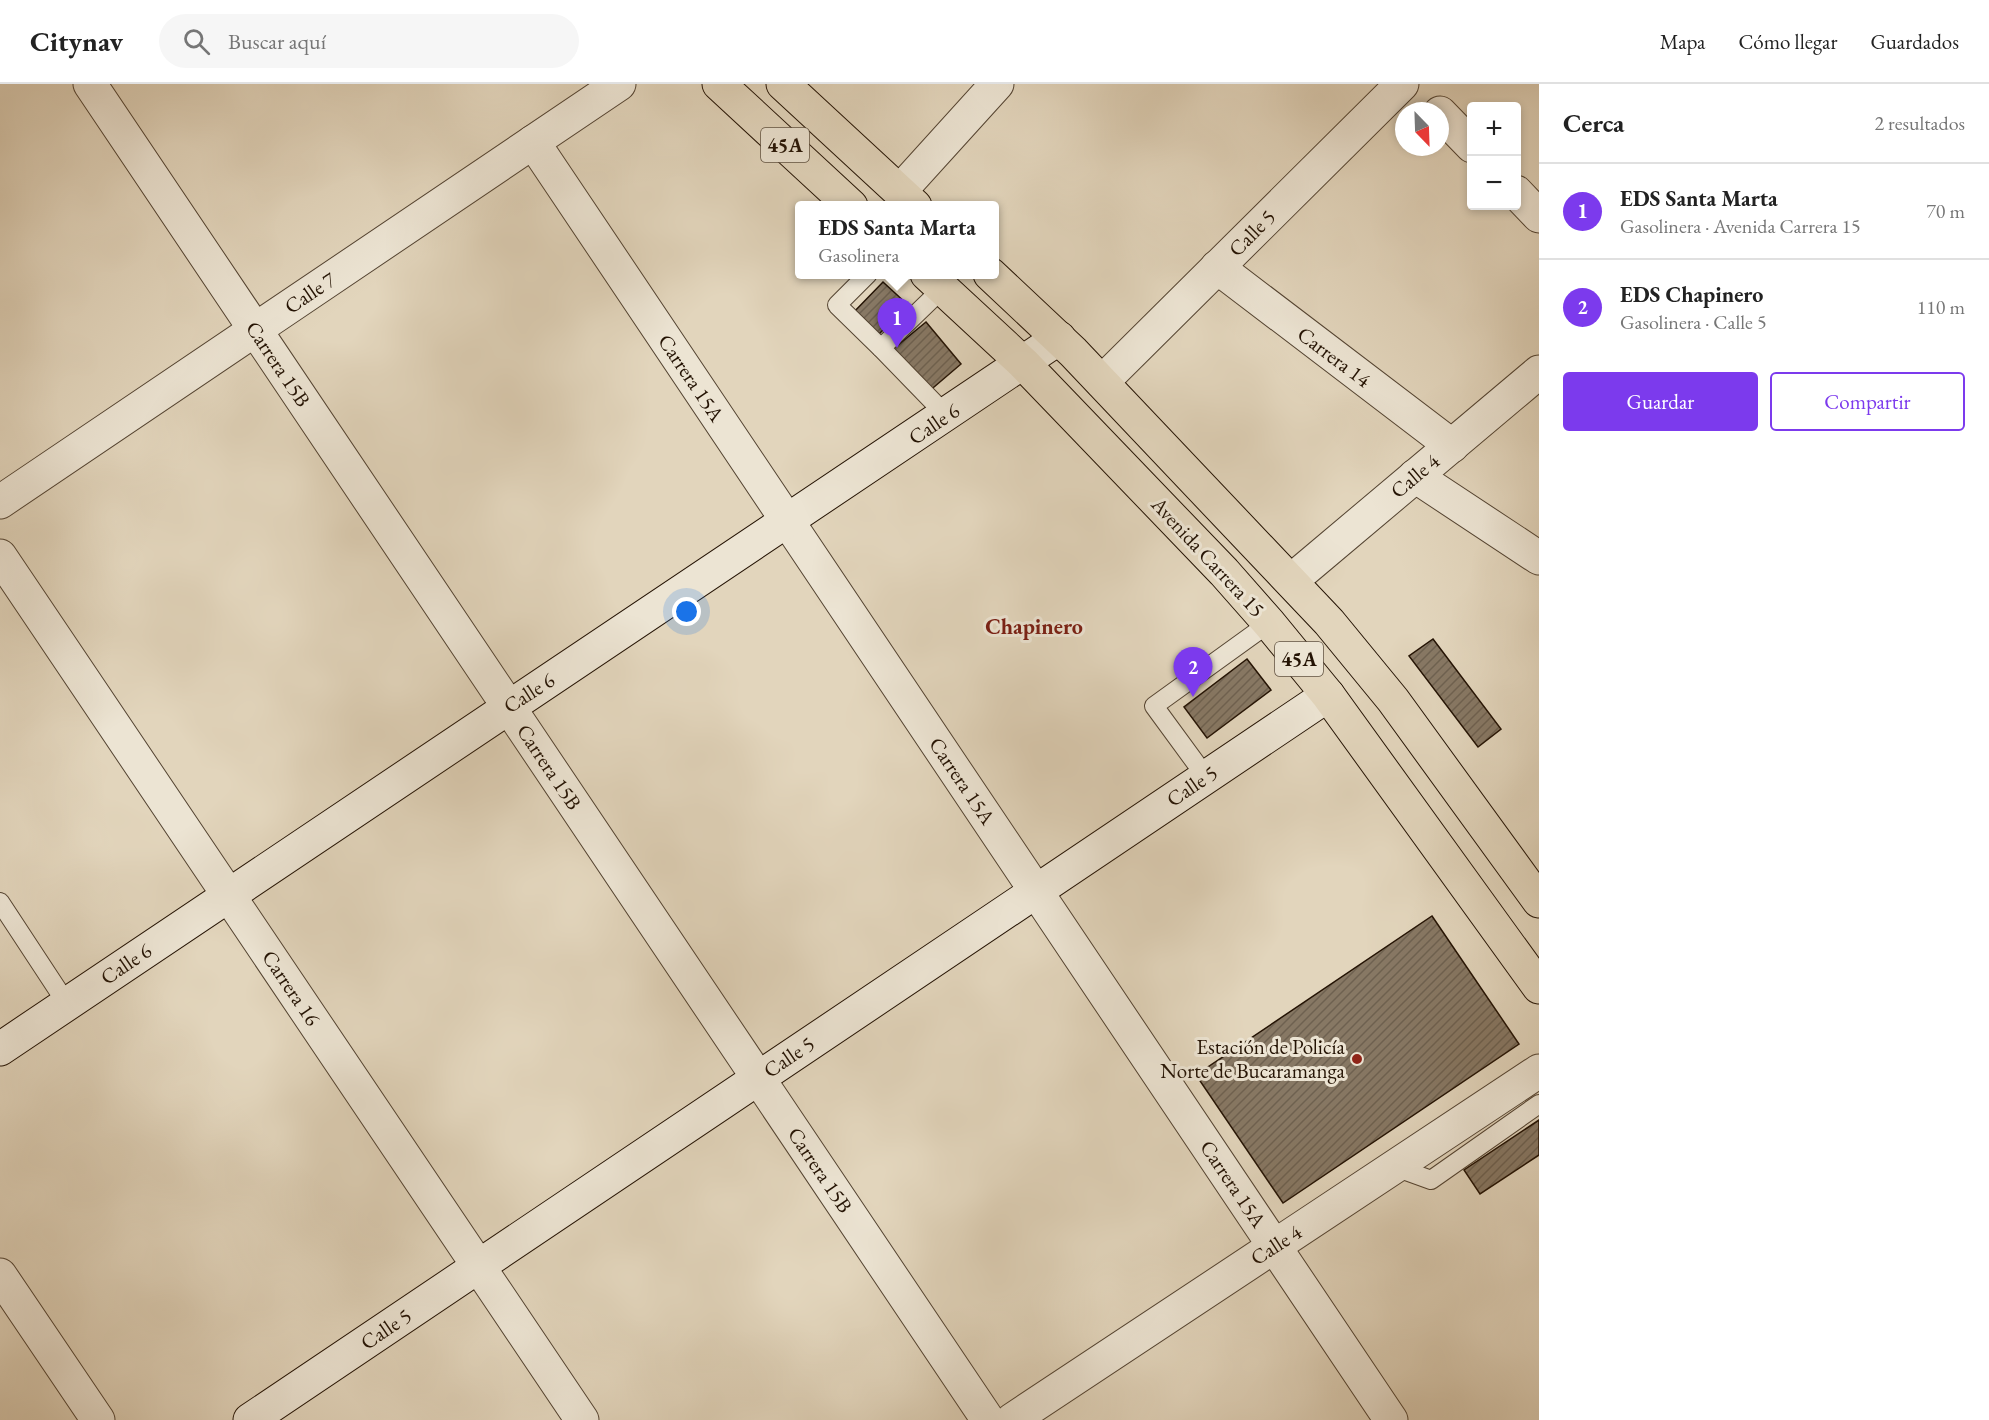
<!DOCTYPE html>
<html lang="es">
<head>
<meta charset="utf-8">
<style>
  body { margin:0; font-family:"EB Garamond",serif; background:#f6f6f6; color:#222 }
  .controls { position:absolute; right:18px; top:18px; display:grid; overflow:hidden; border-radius:6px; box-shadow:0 3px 9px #0003 }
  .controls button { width:54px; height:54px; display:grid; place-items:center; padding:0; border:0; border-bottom:2px solid #e0e0e0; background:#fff; color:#222; font:30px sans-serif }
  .compass { position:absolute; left:1395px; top:18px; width:54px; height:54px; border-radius:50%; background:#fff; box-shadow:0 3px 9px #0003; rotate:157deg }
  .you { position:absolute; left:687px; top:528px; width:21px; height:21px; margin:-15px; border:4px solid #fff; border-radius:50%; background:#1a73e8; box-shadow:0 0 0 9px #1a73e833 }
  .badge { display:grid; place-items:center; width:39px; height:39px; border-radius:50%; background:#7c3aed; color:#fff; font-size:20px; font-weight:700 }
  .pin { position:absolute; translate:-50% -50px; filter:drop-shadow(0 2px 3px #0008) }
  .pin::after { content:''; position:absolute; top:32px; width:21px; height:18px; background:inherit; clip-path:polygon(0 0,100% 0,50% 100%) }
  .popup { position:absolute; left:795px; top:117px; width:204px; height:78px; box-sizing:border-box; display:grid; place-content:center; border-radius:6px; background:#fff; filter:drop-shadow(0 2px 4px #0005); font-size:20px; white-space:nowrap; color:#767676 }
  .popup b { font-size:22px; color:#222 }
  .popup::after { content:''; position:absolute; left:50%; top:100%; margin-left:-12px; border:12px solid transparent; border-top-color:#fff }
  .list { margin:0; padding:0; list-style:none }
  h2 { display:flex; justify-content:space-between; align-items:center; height:78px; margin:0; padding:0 24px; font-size:26px }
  h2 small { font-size:20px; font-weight:400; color:#767676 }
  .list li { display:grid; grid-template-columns:39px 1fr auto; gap:18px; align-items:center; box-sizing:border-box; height:96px; padding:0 24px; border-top:2px solid #e0e0e0 }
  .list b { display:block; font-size:22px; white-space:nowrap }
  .list p { margin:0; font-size:20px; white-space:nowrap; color:#767676 }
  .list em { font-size:20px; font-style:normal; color:#767676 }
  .actions { display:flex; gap:12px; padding:18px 24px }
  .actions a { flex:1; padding:14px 0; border:2px solid #7c3aed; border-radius:6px; text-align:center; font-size:21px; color:#7c3aed }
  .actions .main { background:#7c3aed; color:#fff }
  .icon { flex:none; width:33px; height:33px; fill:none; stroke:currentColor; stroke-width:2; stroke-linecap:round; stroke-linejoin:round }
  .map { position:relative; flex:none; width:1539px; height:1336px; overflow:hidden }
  header { display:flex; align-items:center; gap:36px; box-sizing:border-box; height:84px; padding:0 30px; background:#fff; border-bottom:2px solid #e0e0e0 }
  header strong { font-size:28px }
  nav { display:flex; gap:33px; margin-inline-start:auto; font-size:21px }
  .search { width:420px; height:54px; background:#f6f6f6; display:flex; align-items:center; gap:15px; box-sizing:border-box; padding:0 21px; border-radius:33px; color:#767676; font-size:22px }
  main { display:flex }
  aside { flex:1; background:#fff }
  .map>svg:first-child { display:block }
  .building { fill:url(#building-hatch); stroke:#241304; stroke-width:1.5 }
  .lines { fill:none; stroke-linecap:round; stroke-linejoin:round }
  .lane-casing { stroke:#544432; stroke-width:20 }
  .street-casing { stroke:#544432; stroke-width:35 }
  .secondary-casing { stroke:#241304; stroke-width:35 }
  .primary-casing { stroke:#241304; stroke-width:35 }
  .lane { stroke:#ece4d3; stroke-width:18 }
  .street { stroke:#ece4d3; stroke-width:33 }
  .secondary { stroke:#ece4d3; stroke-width:33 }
  .primary { stroke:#e2d5bc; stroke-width:33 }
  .poi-dot { fill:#8f2418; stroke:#ece4d3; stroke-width:2 }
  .labels { text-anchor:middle; stroke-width:6; stroke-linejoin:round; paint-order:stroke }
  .shield { fill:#ece4d3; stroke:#605242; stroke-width:1.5 }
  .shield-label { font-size:20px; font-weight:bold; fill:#241304 }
  .street-label { font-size:21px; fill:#241304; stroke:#ece4d3 }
  .poi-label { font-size:21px; fill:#241304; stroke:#ece4d3; text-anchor:end }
  .neighbourhood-label { font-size:22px; font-weight:bold; fill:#7a1f14; stroke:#ece4d3 }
</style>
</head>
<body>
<header>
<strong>Citynav</strong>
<div class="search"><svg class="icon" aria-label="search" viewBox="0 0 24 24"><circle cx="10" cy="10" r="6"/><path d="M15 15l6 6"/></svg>Buscar aquí</div>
<nav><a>Mapa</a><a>Cómo llegar</a><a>Guardados</a></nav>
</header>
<main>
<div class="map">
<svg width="1539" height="1336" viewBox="0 0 1539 1336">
  <defs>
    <pattern id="building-hatch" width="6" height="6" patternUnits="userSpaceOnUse" patternTransform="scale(1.5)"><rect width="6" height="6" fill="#877864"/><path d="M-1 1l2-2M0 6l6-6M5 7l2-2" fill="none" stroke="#6e6150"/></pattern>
  </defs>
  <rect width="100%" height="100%" fill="#e2d5bc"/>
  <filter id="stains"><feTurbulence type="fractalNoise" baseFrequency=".00333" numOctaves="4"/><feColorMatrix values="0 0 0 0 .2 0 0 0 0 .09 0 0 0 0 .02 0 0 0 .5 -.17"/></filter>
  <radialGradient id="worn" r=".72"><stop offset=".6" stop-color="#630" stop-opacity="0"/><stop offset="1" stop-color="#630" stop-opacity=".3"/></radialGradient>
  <g class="building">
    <polygon points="883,198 908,221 876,253 852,230"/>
    <polygon points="926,238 961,280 927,309 892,266"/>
    <polygon points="1433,555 1501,645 1478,663 1409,572"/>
    <polygon points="1247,575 1271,606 1207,654 1184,623"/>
    <polygon points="1432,832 1519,960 1283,1119 1196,991"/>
    <polygon points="1539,1036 1539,1071 1480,1110 1464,1086"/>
  </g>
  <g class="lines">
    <g class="lane-casing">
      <g id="lane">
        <polyline points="868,190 837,221 881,264"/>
        <polyline points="942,205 881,264 946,331"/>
        <polyline points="1206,693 1154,622 1269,539"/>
        <polyline points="0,818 67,920"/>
        <polyline points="1395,1083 1431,1096 1539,1020"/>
      </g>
    </g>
    <g class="street-casing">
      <g id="street">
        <polyline points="90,0 988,1336"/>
        <polyline points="1440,29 1472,62"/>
        <polyline points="533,58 1391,1336"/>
        <polyline points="900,107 997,0"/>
        <polyline points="1516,108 1539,132"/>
        <polyline points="1217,183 1452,362"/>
        <polyline points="1102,298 1402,0"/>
        <polyline points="1415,392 1539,474"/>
        <polyline points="0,418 619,0"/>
        <polyline points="0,472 582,1336"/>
        <polyline points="1292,496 1539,288"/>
        <polyline points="0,1191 98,1336"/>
        <polyline points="1012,1336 1539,987"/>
      </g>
    </g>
    <g class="secondary-casing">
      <g id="secondary">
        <polyline points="0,965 1059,254"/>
        <polyline points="250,1336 1328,611"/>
      </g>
    </g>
    <g class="primary-casing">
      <g id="primary">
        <polyline points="719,0 851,122"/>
        <polyline points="783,0 915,122"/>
        <polyline points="927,190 1023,279 1224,488 1269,539 1328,611 1539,903"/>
        <polyline points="990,190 1073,268 1329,538 1393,616 1539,817"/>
      </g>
    </g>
    <use href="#lane" class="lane"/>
    <use href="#street" class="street"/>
    <use href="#secondary" class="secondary"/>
    <use href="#primary" class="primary"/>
  </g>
  <circle class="poi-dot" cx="1357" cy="975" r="6"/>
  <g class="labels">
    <g class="shield">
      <rect x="761" y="44" width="48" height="34" rx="4.5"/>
      <rect x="1275" y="558" width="48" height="34" rx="4.5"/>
    </g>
    <g class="shield-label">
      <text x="785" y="68">45A</text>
      <text x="1299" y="582">45A</text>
    </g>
    <g class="street-label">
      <text transform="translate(1252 149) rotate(-45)" y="7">Calle 5</text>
      <text transform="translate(310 209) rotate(-34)" y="7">Calle 7</text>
      <text transform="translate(1334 273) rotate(37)" y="7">Carrera 14</text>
      <text transform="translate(278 280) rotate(56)" y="7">Carrera 15B</text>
      <text transform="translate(691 294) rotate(56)" y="7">Carrera 15A</text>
      <text transform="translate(934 340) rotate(-34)" y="7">Calle 6</text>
      <text transform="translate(1415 392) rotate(-40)" y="7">Calle 4</text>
      <text transform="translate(1208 473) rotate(47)" y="7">Avenida Carrera 15</text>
      <text transform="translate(529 609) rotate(-33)" y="7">Calle 6</text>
      <text transform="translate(549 683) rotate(56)" y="7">Carrera 15B</text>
      <text transform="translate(962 697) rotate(56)" y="7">Carrera 15A</text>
      <text transform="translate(1192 702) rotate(-34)" y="7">Calle 5</text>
      <text transform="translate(126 880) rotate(-34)" y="7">Calle 6</text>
      <text transform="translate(291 904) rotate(56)" y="7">Carrera 16</text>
      <text transform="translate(789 973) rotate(-34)" y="7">Calle 5</text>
      <text transform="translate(820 1086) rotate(56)" y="7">Carrera 15B</text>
      <text transform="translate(1233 1100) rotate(56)" y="7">Carrera 15A</text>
      <text transform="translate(1276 1161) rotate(-33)" y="7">Calle 4</text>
      <text transform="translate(386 1245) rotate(-34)" y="7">Calle 5</text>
    </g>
    <g class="poi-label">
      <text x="1345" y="970">Estación de Policía<tspan x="1345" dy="24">Norte de Bucaramanga</tspan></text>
    </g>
    <g class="neighbourhood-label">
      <text x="1034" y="550">Chapinero</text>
    </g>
  </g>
  <rect width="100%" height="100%" filter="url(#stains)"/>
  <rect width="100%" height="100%" fill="url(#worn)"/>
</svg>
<div class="controls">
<button>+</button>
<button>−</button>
</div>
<svg class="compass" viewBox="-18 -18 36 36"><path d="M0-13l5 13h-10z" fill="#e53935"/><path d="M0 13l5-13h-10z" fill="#767676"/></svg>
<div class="you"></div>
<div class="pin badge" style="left:897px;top:264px">1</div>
<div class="popup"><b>EDS Santa Marta</b>Gasolinera</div>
<div class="pin badge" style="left:1193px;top:613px">2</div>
</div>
<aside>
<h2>Cerca<small>2 resultados</small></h2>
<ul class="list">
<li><span class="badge">1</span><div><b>EDS Santa Marta</b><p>Gasolinera · Avenida Carrera 15</p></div><em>70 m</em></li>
<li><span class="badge">2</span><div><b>EDS Chapinero</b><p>Gasolinera · Calle 5</p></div><em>110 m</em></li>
</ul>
<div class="actions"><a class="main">Guardar</a><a>Compartir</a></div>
</aside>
</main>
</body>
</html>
